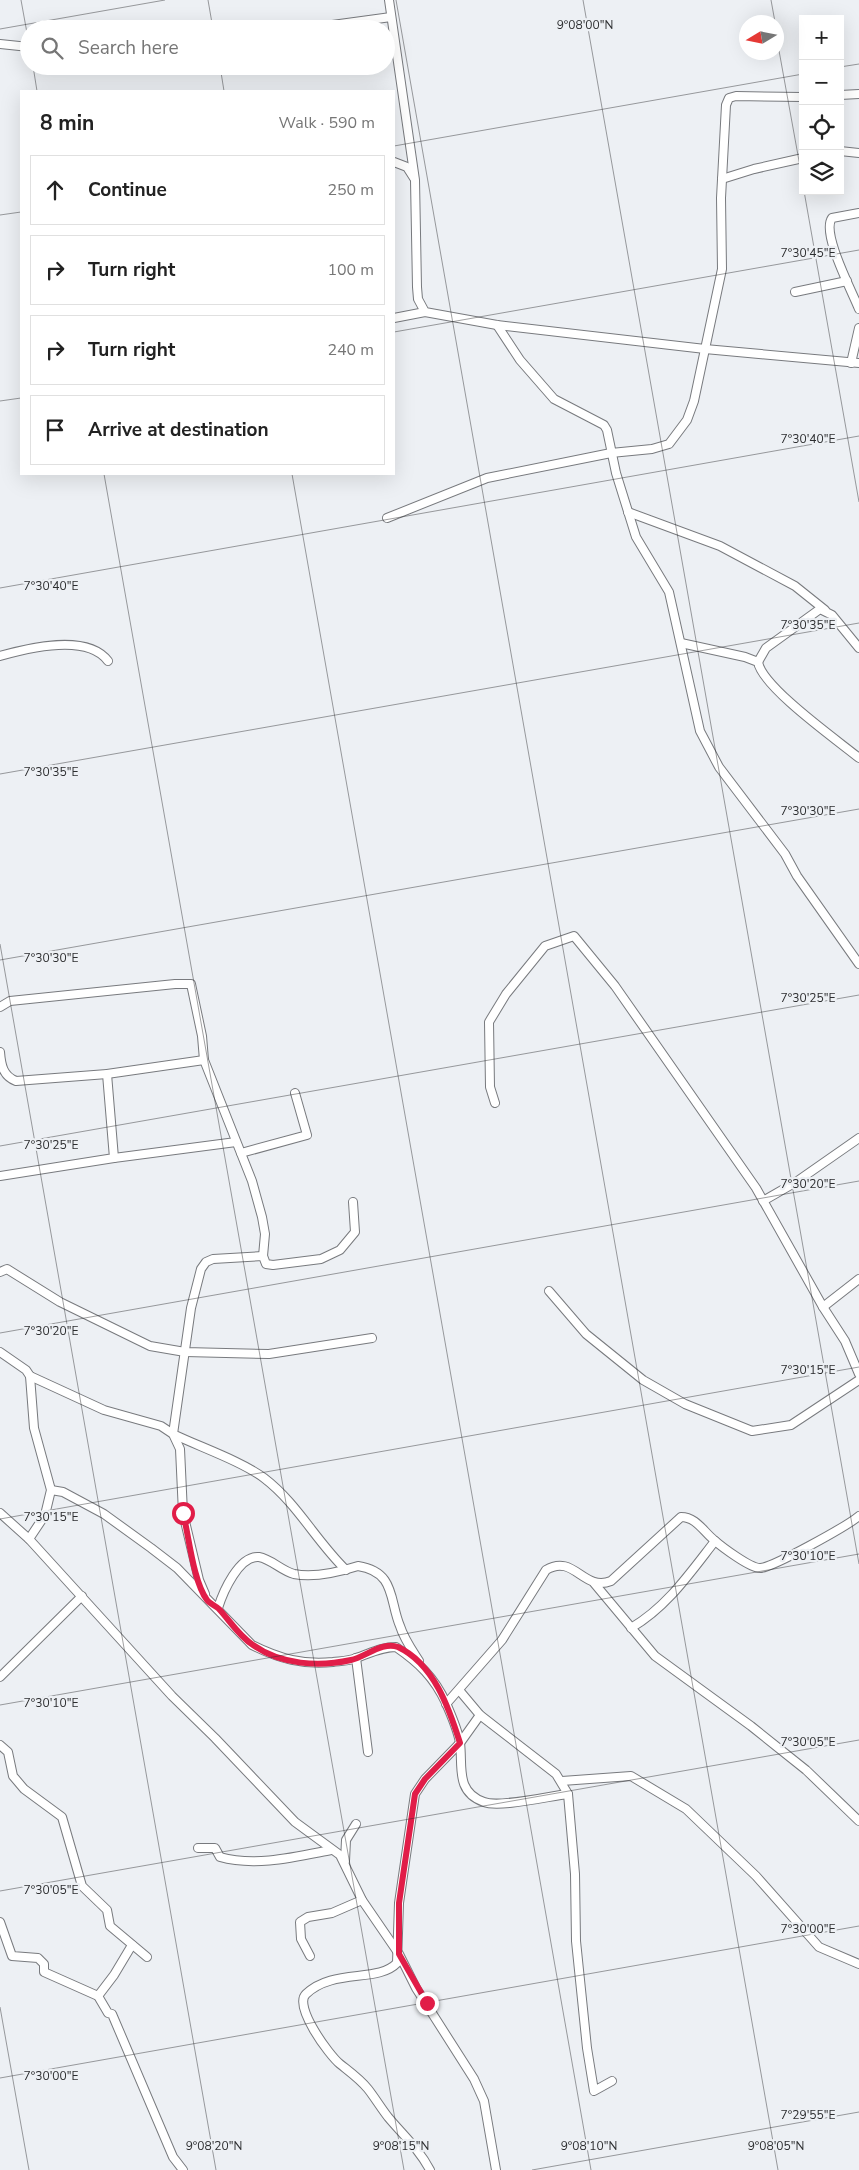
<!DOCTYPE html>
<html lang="en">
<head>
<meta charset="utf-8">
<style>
  body { margin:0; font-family:"Nunito Sans",sans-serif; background:#f6f6f6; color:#222 }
  .controls { position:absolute; right:15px; top:15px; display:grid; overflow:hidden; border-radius:0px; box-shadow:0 5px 20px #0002 }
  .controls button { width:45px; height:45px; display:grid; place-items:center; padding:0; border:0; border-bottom:1px solid #e0e0e0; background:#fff; color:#222; font:25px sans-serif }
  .compass { position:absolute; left:739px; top:15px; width:45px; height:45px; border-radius:50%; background:#fff; box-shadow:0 5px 20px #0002; rotate:260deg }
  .stop { position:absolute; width:15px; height:15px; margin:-11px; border:4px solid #e11d48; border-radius:50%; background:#fff }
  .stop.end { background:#e11d48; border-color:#fff; box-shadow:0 1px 5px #0008 }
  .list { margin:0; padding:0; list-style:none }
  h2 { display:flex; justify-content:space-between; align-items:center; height:65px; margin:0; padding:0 20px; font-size:21px }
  h2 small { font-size:16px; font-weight:400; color:#767676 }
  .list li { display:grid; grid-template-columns:32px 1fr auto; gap:15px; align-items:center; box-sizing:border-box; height:70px; margin:0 10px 10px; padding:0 10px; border:1px solid #e0e0e0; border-radius:0px }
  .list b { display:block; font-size:19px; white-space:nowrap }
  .list em { font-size:16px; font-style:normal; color:#767676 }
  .icon { flex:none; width:28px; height:28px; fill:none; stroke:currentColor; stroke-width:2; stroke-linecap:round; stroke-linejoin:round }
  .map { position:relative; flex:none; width:859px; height:2170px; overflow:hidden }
  .search { position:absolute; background:#fff; box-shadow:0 5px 20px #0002; left:20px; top:20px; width:375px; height:55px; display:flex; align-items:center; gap:12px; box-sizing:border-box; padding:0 18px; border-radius:28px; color:#767676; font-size:19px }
  .panel { position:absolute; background:#fff; box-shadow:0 5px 20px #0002; left:20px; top:90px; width:375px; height:385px; border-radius:0px }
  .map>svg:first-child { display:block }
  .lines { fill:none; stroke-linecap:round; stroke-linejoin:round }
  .minor-casing { stroke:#787a7e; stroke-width:10 }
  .minor { stroke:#fff; stroke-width:8 }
  .route { stroke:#e11d48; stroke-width:6 }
  .ticks { fill:none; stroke:#2c2d2f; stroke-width:1; stroke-opacity:0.45 }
  .ticks-label { font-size:12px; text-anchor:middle; fill:#2c2d2f; stroke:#edf0f4; stroke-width:4.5; stroke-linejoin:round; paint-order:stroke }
</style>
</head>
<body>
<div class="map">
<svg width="859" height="2170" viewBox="0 0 859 2170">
  <rect width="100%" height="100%" fill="#edf0f4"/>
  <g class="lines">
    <g class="minor-casing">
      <g id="minor">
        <polyline points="389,0 415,180 417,287 418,299 425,312 497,325 705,349 859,363"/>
        <polyline points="303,29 391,17"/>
        <polyline points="0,44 29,47"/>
        <polyline points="840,95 859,94"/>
        <polyline points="840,151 859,153"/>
        <polyline points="394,162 407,167 414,178"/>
        <polyline points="722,179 754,169 803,158"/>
        <path d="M 859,213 L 832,218 C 821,233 852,291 859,309"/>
        <polyline points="795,292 847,281"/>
        <polyline points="394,318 425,312"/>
        <polyline points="497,325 520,360 554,399 604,425 607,430 616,473 636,537 669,592 700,731 719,767 785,854 797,876 859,964"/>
        <polyline points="851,363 859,328"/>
        <polyline points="628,512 720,546 795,586 825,610"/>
        <polyline points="387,518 487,478 611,453 652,449 669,444 687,420 694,401 722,269 721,198 726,105 729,98 736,96 803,97"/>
        <path d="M 681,643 L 745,657 L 758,662 C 762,687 837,740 859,758"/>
        <path d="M 0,656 C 28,648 87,633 108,661"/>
        <polyline points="758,662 766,648 820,609 832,615 859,648"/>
        <polyline points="0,1007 10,1001 175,984 191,984 202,1036 204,1060 252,1181 262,1217 265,1234 263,1256"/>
        <path d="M 0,1052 C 1,1065 3,1076 16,1081 L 107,1074 L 204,1060"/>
        <polyline points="495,1103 490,1087 489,1022 506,994 545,946 574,936 615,986 756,1188 823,1307 845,1341 859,1374"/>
        <polyline points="241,1153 307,1135 295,1093"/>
        <polyline points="114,1158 236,1142"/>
        <polyline points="0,1176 114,1158 107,1074"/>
        <polyline points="763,1201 796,1182 859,1138"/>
        <polyline points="0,1272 7,1269 60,1302 150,1346 185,1352 269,1354 372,1338"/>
        <polyline points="549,1291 586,1334 643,1380 685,1404 752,1431 791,1425 859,1380"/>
        <polyline points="823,1307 859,1279"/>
        <polyline points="0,1352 26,1370 30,1376 34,1428 51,1490 45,1515 29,1539"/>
        <polyline points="30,1376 104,1410 161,1426 173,1434 180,1449 183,1513 199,1580 205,1594"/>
        <path d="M 51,1490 L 63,1492 L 104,1514 L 151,1548 L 177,1568 L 252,1645 C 280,1659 303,1665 333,1662 C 341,1661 349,1661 356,1658 C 371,1653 381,1647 396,1647 C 419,1663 434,1677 446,1703 C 451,1715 458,1730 460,1743 C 463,1766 455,1792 484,1802 C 499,1808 550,1796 568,1794"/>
        <polyline points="0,1513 29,1539 172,1696 215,1738 295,1822 340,1855 362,1900 399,1954 416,1988 474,2079 484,2101 496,2170"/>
        <path d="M 346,1570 C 316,1541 297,1503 264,1478 C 241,1461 200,1447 173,1434 L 191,1308 L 201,1269 L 206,1262 L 213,1259 L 263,1256 L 266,1264 L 273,1265 L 321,1259 L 340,1250 L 355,1232 L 353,1202"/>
        <polyline points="594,1583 655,1656 751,1726 806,1770 859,1821"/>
        <path d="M 218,1608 C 223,1592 239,1555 259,1557 C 271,1559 282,1571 294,1574 C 313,1578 339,1572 358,1566 C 396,1572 389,1600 400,1626 C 404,1639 412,1650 419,1661"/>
        <path d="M 631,1628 C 667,1607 690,1573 715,1541"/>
        <polyline points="356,1658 368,1752"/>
        <polyline points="0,1677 82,1596"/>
        <polyline points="459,1690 480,1715 556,1774 568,1794 575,1874 576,1941 587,2048 594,2091 612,2081"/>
        <path d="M 446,1704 L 502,1640 L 546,1570 C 574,1553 583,1592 611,1581 L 681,1517 C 696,1517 703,1531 714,1540 C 722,1547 750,1568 760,1568 C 772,1568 847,1526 859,1516"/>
        <polyline points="0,1745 8,1752 13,1776 24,1789 62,1817 82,1886 107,1910 110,1926 147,1957"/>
        <polyline points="562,1781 631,1776 686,1809 756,1876 819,1947 859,1964"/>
        <path d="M 198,1848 L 215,1848 L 220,1857 C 255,1867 295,1857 331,1850"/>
        <polyline points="345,1861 346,1840 356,1824"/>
        <polyline points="0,1922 12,1956 38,1958 44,1964 44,1972 98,1996 108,2013 112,2014 173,2157 183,2170"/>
        <polyline points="310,1956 301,1939 300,1922 308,1917 332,1913 362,1900"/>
        <polyline points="98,1996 114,1975 132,1945"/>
        <path d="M 430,2170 C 419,2149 403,2135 388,2117 C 381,2108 375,2098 368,2089 C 360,2079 350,2072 340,2064 C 329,2055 293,2006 306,1994 C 333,1968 378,1983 397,1963 L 399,1903 L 415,1794 L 425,1779 L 460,1743 L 480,1715"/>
      </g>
    </g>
    <use href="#minor" class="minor"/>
  </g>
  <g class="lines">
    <path class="route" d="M 183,1513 C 189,1536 193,1581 207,1600 C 210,1604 216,1606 219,1609 C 230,1621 239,1636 253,1645 C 281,1665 319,1667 351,1660 C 365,1657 383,1641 398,1647 C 434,1664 449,1708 460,1743 L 425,1779 L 415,1794 L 399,1903 L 399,1954 L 427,2003"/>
  </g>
  <path class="ticks" d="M 21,0 L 29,44M 208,0 L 213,29M 396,0 L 778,2170M 583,0 L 859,1564M 771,0 L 775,22M 0,29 L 165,0M 776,34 L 803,183M 33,66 L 37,91M 220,66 L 224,91M 840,67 L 859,64M 394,146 L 803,74M 804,191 L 859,502M 0,215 L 21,212M 394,332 L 859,250M 0,401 L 21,398M 104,474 L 404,2170M 292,474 L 591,2170M 0,588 L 859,436M 0,774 L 859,623M 0,944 L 216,2170M 0,960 L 859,809M 0,1146 L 859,995M 0,1333 L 859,1181M 0,1519 L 859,1367M 0,1705 L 859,1554M 0,1891 L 859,1740M 0,2007 L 29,2170M 0,2078 L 859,1926M 532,2170 L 859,2112"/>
  <g class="ticks-label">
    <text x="585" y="29">9°08'00"N</text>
    <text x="808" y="257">7°30'45"E</text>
    <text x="808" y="443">7°30'40"E</text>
    <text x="51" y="590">7°30'40"E</text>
    <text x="808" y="629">7°30'35"E</text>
    <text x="51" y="776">7°30'35"E</text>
    <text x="808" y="815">7°30'30"E</text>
    <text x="51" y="962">7°30'30"E</text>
    <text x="808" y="1002">7°30'25"E</text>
    <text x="51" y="1149">7°30'25"E</text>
    <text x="808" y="1188">7°30'20"E</text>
    <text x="51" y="1335">7°30'20"E</text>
    <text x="808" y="1374">7°30'15"E</text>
    <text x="51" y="1521">7°30'15"E</text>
    <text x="808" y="1560">7°30'10"E</text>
    <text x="51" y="1707">7°30'10"E</text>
    <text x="808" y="1746">7°30'05"E</text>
    <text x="51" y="1894">7°30'05"E</text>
    <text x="808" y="1933">7°30'00"E</text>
    <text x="51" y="2080">7°30'00"E</text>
    <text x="808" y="2119">7°29'55"E</text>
    <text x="214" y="2150">9°08'20"N</text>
    <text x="401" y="2150">9°08'15"N</text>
    <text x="589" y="2150">9°08'10"N</text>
    <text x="776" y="2150">9°08'05"N</text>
  </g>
</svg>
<div class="controls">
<button>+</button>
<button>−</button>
<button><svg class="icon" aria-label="locate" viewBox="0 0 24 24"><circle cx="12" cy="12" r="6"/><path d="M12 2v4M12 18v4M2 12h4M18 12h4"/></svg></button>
<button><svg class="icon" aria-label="layers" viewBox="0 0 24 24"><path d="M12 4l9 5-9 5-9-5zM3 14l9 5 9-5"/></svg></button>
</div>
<svg class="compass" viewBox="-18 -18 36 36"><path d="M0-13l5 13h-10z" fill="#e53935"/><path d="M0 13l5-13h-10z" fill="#767676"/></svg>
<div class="stop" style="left:183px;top:1513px"></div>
<div class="stop end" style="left:427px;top:2003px"></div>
<div class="search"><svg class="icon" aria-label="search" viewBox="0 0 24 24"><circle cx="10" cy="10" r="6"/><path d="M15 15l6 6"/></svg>Search here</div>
<section class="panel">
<h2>8 min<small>Walk · 590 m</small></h2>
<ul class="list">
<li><svg class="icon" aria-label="ahead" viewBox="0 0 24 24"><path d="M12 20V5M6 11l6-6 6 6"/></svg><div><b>Continue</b></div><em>250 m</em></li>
<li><svg class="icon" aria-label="right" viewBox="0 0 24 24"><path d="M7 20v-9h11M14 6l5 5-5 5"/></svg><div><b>Turn right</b></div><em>100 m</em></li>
<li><svg class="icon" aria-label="right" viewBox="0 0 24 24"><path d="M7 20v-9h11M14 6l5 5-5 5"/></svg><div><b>Turn right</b></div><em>240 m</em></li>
<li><svg class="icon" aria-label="arrive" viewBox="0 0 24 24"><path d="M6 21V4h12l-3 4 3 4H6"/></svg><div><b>Arrive at destination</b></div></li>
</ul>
</section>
</div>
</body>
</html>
